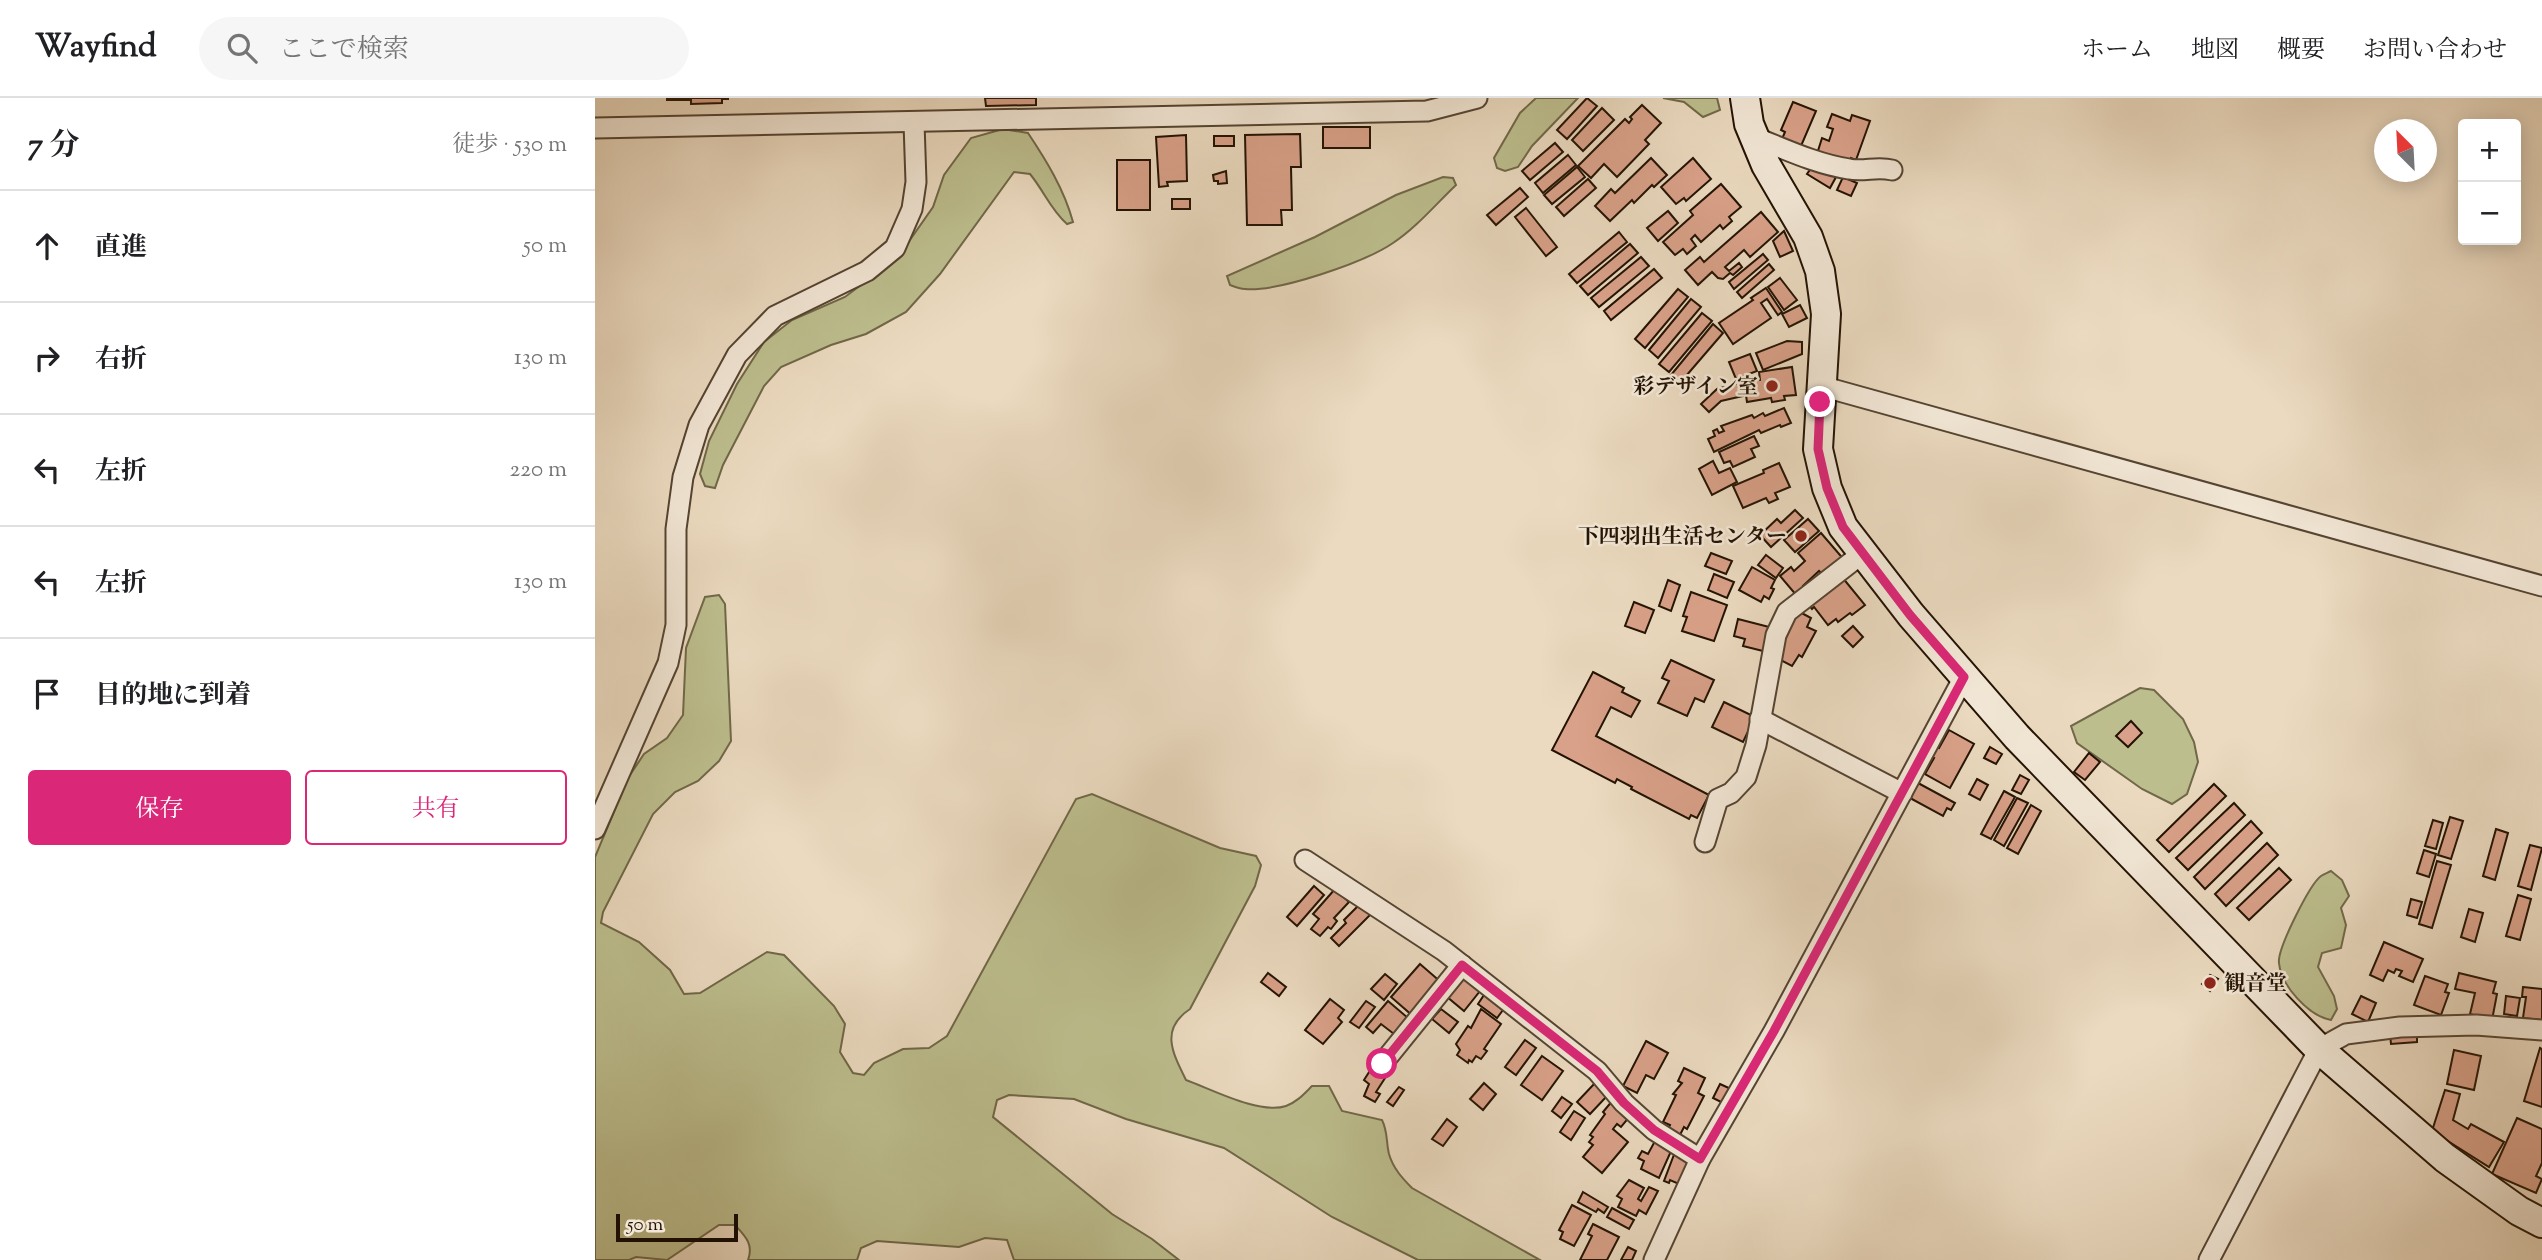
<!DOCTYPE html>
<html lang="ja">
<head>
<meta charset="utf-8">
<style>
  body { margin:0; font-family:"Sorts Mill Goudy","Noto Serif JP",serif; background:#f6f6f6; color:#202124 }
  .controls { position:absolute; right:21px; top:21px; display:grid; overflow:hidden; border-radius:7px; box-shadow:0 4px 18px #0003 }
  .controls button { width:63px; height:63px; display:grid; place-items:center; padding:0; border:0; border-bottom:2px solid #e0e0e0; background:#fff; color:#202124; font:35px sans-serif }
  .compass { position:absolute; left:1779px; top:21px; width:63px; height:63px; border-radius:50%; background:#fff; box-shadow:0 4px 18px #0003; rotate:336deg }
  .scale { position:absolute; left:21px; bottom:18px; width:122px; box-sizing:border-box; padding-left:7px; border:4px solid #231203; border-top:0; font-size:19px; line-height:24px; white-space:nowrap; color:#231203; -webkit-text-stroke:5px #f2e7d6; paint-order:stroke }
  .stop { position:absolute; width:21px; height:21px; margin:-16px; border:5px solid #db2777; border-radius:50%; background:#fff }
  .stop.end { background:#db2777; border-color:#fff; box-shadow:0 2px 7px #0008 }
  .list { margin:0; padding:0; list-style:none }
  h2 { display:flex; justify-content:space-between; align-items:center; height:91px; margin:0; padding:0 28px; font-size:30px }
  h2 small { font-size:23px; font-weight:400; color:#757577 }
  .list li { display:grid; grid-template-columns:46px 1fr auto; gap:21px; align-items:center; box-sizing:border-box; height:112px; padding:0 28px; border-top:2px solid #e0e0e0 }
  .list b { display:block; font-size:26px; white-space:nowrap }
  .list em { font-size:23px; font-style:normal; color:#757577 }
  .actions { display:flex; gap:14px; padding:21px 28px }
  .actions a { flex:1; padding:16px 0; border:2px solid #db2777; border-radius:7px; text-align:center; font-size:24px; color:#db2777 }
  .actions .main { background:#db2777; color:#fff }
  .icon { flex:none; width:38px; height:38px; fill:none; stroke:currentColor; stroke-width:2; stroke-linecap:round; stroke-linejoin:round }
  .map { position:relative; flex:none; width:1947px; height:1162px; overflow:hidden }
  header { display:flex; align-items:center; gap:42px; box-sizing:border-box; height:98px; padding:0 35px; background:#fff; border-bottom:2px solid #e0e0e0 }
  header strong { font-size:33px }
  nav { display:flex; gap:38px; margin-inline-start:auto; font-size:24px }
  .search { width:490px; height:63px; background:#f6f6f6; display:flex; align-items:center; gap:18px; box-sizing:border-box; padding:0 24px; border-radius:38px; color:#757577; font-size:26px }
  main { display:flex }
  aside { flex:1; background:#fff }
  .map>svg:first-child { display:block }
  .green { fill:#bdbe8e; stroke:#706848; stroke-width:2 }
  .building { fill:#d9a189; stroke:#231203; stroke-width:2 }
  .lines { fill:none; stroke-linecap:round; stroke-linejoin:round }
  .street-casing { stroke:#554432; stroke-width:23 }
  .secondary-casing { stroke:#231203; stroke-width:32 }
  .street { stroke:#f2e7d6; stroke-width:19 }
  .secondary { stroke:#f2e7d6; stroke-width:28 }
  .route { stroke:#db2777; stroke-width:9 }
  .poi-dot { fill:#8f2418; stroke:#f2e7d6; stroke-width:2.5 }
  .labels { text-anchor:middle; stroke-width:5; stroke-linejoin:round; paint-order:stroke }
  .poi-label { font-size:21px; font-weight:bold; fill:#231203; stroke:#f2e7d6; text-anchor:end }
</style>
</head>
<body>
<header>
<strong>Wayfind</strong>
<div class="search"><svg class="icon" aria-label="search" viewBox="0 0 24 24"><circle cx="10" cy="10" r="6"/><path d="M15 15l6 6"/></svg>ここで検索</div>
<nav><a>ホーム</a><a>地図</a><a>概要</a><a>お問い合わせ</a></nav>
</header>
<main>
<aside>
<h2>7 分<small>徒歩 · 530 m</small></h2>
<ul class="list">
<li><svg class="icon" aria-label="ahead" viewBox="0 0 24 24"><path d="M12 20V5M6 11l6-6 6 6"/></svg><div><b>直進</b></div><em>50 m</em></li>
<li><svg class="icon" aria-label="right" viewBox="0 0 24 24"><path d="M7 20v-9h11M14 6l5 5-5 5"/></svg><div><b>右折</b></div><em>130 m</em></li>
<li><svg class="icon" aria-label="left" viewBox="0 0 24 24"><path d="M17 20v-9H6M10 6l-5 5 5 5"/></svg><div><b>左折</b></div><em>220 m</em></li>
<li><svg class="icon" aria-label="left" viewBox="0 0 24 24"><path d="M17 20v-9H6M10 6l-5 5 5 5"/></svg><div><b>左折</b></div><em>130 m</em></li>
<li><svg class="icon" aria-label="arrive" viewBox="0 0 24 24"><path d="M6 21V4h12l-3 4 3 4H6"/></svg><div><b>目的地に到着</b></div></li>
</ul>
<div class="actions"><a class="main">保存</a><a>共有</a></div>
</aside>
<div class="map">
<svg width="1947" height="1162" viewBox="0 0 1947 1162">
  <rect width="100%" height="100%" fill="#ebdac0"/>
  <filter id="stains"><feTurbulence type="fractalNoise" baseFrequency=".00286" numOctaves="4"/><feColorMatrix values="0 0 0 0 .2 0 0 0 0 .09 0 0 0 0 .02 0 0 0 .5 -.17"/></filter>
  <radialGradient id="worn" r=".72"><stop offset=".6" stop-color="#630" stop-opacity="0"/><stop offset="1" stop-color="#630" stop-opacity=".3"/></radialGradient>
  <g class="green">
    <polygon points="941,0 983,0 937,48 923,69 910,73 902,70 899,60 925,15"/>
    <polygon points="1068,0 1122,0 1125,12 1108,19 1089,4"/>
    <path d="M 408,31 L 433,35 C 451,62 469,91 478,124 L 472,126 C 456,112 449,93 435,76 L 419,74 L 345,176 L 311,214 L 271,236 L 236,247 L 186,269 L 169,288 L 128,367 L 120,390 L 110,388 L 105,376 L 114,343 L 142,286 L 169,244 L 197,222 L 250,199 L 303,159 L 338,109 L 349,77 L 376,40 Z"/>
    <path d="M 848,79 L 858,80 L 861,87 C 841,106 821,130 798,145 C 770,164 684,194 650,191 C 645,191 640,189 635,187 L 632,178 L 720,139 L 801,97 Z"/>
    <path d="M 124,497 L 130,506 L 136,643 L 124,663 L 103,683 L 80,694 L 58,716 L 8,814 L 6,825 L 44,844 L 75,872 L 89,896 L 105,895 L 172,854 L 189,857 L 239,908 L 250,926 L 245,954 L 258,975 L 269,977 L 279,965 L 308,951 L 334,950 L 352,938 L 481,701 L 497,696 L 625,750 L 661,758 L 666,767 L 660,788 L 595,911 C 565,931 577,954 591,982 C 616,991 665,1017 691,1008 C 702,1004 709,996 717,988 L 734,988 L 747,1013 L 787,1022 C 793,1034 791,1044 794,1056 C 798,1070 807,1080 817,1090 L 945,1162 L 823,1162 L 737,1119 L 629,1050 L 531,1021 L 479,1001 L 414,997 L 402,1002 L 398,1019 L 517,1116 L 557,1141 L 584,1162 L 419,1162 L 412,1142 L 390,1140 L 364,1149 L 282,1143 L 266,1150 L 262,1162 L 153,1162 C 159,1146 150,1138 140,1127 L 124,1127 L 72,1162 L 41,1159 L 34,1162 L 0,1162 L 0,759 L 33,680 L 49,656 L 72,640 L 88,617 L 91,550 L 110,499 Z"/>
    <polygon points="1545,590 1559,592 1588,621 1599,644 1603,664 1592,696 1577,706 1547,691 1482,645 1476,628"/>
    <path d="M 1736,773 L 1747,782 L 1754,798 L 1746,810 L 1751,827 L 1746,850 L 1727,855 L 1723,869 L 1739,898 L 1742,911 L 1736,922 C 1714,918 1686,888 1684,865 C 1682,851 1715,786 1726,778 C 1729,776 1732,775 1736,773 Z"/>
  </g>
  <g class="building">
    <polygon points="72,0 133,0 133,1 127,1 127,5 96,6 96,2 72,2"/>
    <polygon points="390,0 441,0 441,7 391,8"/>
    <polygon points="992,0 1002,8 972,41 962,32"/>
    <polygon points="1198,4 1221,13 1206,48 1187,41 1190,34 1186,32"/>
    <polygon points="1047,7 1066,25 1050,42 1054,46 1022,79 1009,66 996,80 983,68 1030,21 1034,25 1037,21 1035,19"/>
    <polygon points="1007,10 1019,22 988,53 977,42"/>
    <polygon points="1237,16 1255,23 1257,17 1275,23 1261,62 1256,60 1254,68 1222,56 1227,40 1234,43 1238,31 1232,29"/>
    <rect x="728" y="29" width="47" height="21"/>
    <polygon points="705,36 706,69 696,69 697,112 686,112 687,127 652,127 650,37"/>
    <polygon points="591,37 592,83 572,84 573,88 564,89 561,39"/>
    <rect x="619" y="38" width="20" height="10"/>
    <polygon points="960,45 968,54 935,82 927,73"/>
    <polygon points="973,57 981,67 948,95 940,85"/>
    <polygon points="1056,60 1072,77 1059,89 1057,87 1039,105 1037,102 1015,123 1000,108 1016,91 1020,95"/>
    <polygon points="1098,60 1116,81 1091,103 1089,100 1081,106 1066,89"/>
    <rect x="522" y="62" width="33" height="50"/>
    <polygon points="1219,66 1241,79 1235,90 1212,76"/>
    <polygon points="982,69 990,79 957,106 949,97"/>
    <polygon points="631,73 632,85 623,86 623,83 619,83 618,77"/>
    <polygon points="1248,79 1262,85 1256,98 1242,92"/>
    <polygon points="993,81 1001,90 969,118 961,109"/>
    <polygon points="1126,86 1146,109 1134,119 1137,123 1128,131 1125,127 1106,144 1100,137 1096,141 1101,148 1092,156 1088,151 1080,157 1068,144 1098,117 1095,113"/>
    <polygon points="925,90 933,99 901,127 892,117"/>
    <rect x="577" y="101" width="18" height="10"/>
    <polygon points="931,110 962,149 951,158 920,119"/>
    <polygon points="1073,113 1083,125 1063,143 1052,130"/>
    <polygon points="1166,114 1183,134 1155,159 1149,152 1130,169 1134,173 1144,165 1147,169 1138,177 1135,175 1128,181 1123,180 1117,174 1103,187 1090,172 1105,159 1109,164"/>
    <polygon points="1189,133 1198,153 1185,159 1178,143"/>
    <polygon points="1024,134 1032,144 982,185 974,176"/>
    <polygon points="1035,146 1043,155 993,197 985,188"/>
    <polygon points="1168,156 1173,162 1139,191 1134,184"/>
    <polygon points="1046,159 1054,168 1004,209 996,200"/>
    <polygon points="1174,166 1179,172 1147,200 1142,194"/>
    <polygon points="1059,171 1067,180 1016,222 1009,213"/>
    <polygon points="1185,180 1202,202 1189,212 1173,189"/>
    <polygon points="1171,190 1187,214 1183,217 1172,201 1166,205 1176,220 1138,246 1124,225 1158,202 1156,200"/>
    <polygon points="1083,191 1093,199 1050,250 1040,241"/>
    <polygon points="1096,201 1106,209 1063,260 1054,252"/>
    <polygon points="1205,207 1212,220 1194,229 1187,216"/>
    <polygon points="1107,215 1117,223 1074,274 1064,266"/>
    <polygon points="1118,226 1128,235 1085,285 1076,277"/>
    <polygon points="1192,243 1207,244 1207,256 1168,272 1161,255"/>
    <polygon points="1155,256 1162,273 1141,281 1134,264"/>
    <polygon points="1197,269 1201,297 1189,298 1190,302 1177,304 1176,300 1152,304 1149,284 1165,282 1164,274"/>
    <polygon points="1145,285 1148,298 1126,303 1114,314 1106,306 1122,291"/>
    <polygon points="1189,310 1196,325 1186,329 1185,327 1166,335 1164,332 1119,354 1113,341 1120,338 1118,333 1122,331 1124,335 1129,333 1126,328 1157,317 1159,320 1168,315 1170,318"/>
    <polygon points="1159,338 1164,348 1156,351 1160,359 1138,369 1135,363 1129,365 1124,354"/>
    <polygon points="1118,363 1124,375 1135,370 1142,384 1117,397 1104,371"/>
    <polygon points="1184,365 1195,389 1180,395 1183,401 1174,405 1171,400 1148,410 1138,388 1169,375 1168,372"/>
    <polygon points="1200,412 1208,420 1176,449 1165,437 1182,421 1186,425"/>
    <polygon points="1213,421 1224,433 1200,454 1189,442"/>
    <polygon points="1226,435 1251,464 1228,477 1224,473 1208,488 1210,491 1202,498 1185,478 1196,469 1199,473 1210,463 1203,455"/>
    <polygon points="1116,455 1137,463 1131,476 1110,468"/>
    <polygon points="1171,457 1188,470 1181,480 1163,467"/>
    <polygon points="1157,469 1180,482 1176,490 1179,491 1174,501 1169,498 1166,504 1144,492"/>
    <polygon points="1119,476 1139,484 1132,500 1113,492"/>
    <polygon points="1247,479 1270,507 1257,517 1255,515 1243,524 1241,521 1233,527 1219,509 1217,511 1213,506"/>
    <polygon points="1073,482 1085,487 1076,513 1064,508"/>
    <polygon points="1096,494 1132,507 1119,543 1087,533 1092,519 1088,518"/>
    <polygon points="1039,504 1059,512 1050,535 1030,528"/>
    <polygon points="1201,512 1216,520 1212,529 1221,533 1207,559 1204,557 1197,568 1180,559 1191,539 1187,537"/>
    <polygon points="1143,521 1178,530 1172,554 1148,548 1150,541 1139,538"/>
    <polygon points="1258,528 1268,539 1258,549 1247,538"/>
    <polygon points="1076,562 1119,582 1109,604 1100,600 1092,618 1063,605 1074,583 1067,580"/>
    <polygon points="998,574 1029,590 1027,594 1045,603 1036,619 1016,609 1001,638 1114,697 1102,720 1096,717 1094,721 1036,691 1037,689 1022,681 1020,685 957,652"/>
    <polygon points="1129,604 1160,619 1148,644 1117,629"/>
    <polygon points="1536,623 1547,635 1533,649 1521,638"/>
    <polygon points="1354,632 1379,646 1355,690 1330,676 1339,660 1336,659 1341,649 1344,650"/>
    <polygon points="1395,649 1407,656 1401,666 1389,660"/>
    <polygon points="1494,655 1505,664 1490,682 1479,674"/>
    <polygon points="1425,677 1434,682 1426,696 1417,692"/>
    <polygon points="1382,681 1393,687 1385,702 1374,696"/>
    <polygon points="1323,685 1360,705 1356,712 1352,710 1348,718 1315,700"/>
    <polygon points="1619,686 1631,698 1574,754 1562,742"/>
    <polygon points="1409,693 1420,699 1396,741 1386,736"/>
    <polygon points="1422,700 1433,705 1409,748 1399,742"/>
    <polygon points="1639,705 1650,717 1593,772 1581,760"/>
    <polygon points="1436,707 1446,713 1423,756 1412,750"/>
    <polygon points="1855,719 1868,723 1856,761 1843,757"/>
    <polygon points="1838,722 1848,725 1841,751 1830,748"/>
    <polygon points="1656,723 1667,735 1610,791 1599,779"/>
    <polygon points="1901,731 1913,735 1900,782 1888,778"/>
    <polygon points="1672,745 1683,757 1631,808 1620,796"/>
    <polygon points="1935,747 1947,750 1936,792 1923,788"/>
    <polygon points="1829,752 1841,756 1834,779 1822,775"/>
    <polygon points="1842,763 1856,767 1837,830 1824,826"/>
    <polygon points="1684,770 1696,782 1654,822 1642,810"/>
    <polygon points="719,788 729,797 702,828 692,819"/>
    <polygon points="740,791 754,804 739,820 742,823 736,831 733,829 725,838 716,831 724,821 718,816"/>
    <polygon points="1923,797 1936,801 1925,842 1911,838"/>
    <polygon points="1816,801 1827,804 1822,820 1812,817"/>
    <polygon points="765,806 775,817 744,848 736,840 751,825 749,822"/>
    <polygon points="1874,811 1888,815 1880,844 1866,839"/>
    <polygon points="1789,844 1828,861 1818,884 1804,878 1807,873 1801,871 1799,875 1793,872 1788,883 1775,877"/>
    <polygon points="825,866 847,885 818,918 796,899"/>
    <polygon points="673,875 691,889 684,898 666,884"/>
    <polygon points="1864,875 1901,884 1898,895 1902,896 1897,922 1875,916 1880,895 1860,891"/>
    <polygon points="790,876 802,886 789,902 776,891"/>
    <polygon points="1615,877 1623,881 1615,893 1607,886"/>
    <polygon points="866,878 885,893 869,913 851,898"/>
    <polygon points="1830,878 1853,886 1850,894 1854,895 1846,917 1819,907"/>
    <polygon points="1928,889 1947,891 1947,922 1928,920 1931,899 1927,899"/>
    <polygon points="889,897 908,912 902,920 883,906"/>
    <polygon points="1766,898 1781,905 1773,924 1757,916"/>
    <polygon points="1911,898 1925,900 1922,918 1909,916"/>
    <polygon points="735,901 749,912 743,920 747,924 728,946 710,932"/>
    <polygon points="771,903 780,909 764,930 755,924"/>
    <polygon points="793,903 813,920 799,936 786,926 778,935 771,929"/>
    <polygon points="846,911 863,924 854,935 837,921"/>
    <polygon points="886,911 906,926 889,951 892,953 886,961 881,958 877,964 874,962 873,965 862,957 865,952 861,946 873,928 876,930"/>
    <polygon points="1822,934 1822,944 1796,946 1795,936"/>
    <polygon points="930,942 941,950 921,977 910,969"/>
    <polygon points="1051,943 1073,955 1059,981 1051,977 1042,995 1028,988"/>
    <polygon points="1945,950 1947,951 1947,1009 1929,1003"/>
    <polygon points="1859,952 1886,958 1879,992 1852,986"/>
    <polygon points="947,958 968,973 947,1002 926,987"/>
    <polygon points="778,968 792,977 781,994 785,996 780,1004 769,998 774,986 769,982"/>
    <polygon points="1089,970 1110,980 1103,995 1109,998 1092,1031 1089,1029 1085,1037 1073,1031 1075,1027 1068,1024 1081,997 1078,996 1087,985 1083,983"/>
    <polygon points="889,985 901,996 888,1012 875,1001"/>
    <polygon points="1000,985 1012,998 995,1016 982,1004"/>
    <polygon points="1125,986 1136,991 1128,1005 1118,1000"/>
    <polygon points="804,989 809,992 798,1008 792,1004"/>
    <polygon points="1850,992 1865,996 1858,1022 1873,1031 1876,1026 1909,1044 1894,1069 1837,1033"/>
    <polygon points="967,999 977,1006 966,1020 957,1013"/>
    <polygon points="1018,1002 1036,1017 1026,1029 1022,1026 1018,1031 1033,1044 1007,1075 988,1059 998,1047 994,1044 998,1039 995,1037 1010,1016 1008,1014"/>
    <polygon points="979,1013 990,1020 976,1042 965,1034"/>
    <polygon points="1922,1020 1947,1031 1947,1065 1941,1078 1947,1081 1941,1095 1897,1076"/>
    <polygon points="852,1021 862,1029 848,1048 837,1041"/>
    <polygon points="1060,1043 1077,1051 1064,1080 1046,1071 1049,1063 1043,1060 1047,1053 1053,1056"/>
    <polygon points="1080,1054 1095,1060 1084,1086 1075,1082 1074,1085 1069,1083"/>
    <polygon points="1034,1082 1049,1090 1043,1101 1046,1103 1054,1089 1063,1093 1051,1116 1044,1112 1041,1118 1023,1109 1027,1101 1022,1098"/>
    <polygon points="988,1094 1013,1109 1009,1115 1003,1111 1001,1114 983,1104"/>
    <polygon points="977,1107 996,1117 979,1148 965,1141 968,1134 964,1132"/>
    <polygon points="1017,1110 1039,1122 1034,1131 1012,1119"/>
    <polygon points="998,1126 1024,1139 1012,1162 985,1162 997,1138 993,1136"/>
    <polygon points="1033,1149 1041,1153 1037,1162 1026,1162"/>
  </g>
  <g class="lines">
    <g class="street-casing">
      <g id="street">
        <polyline points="0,30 832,13 882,0"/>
        <path d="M 1159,39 C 1190,51 1221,66 1254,71 C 1269,74 1282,68 1297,72"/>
        <polyline points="1226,288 1947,488"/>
        <polyline points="1165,621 1307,695"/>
        <polyline points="0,731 73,565 81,527 81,431 88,379 104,327 142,257 180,218 272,173 300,150 317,111 321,84 319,25"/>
        <polyline points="1110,744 1123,701 1136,695 1151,679 1161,647 1181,537 1192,514 1268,455"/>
        <polyline points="710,762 849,853 1002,973 1029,1005 1059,1032 1105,1061"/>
        <polyline points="787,966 867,867"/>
        <polyline points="1059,1162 1105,1061 1179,933 1369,579"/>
        <polyline points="1614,1162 1724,951 1751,936 1805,929 1881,927 1947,932"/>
      </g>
    </g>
    <g class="secondary-casing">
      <polyline id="secondary" points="1150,0 1154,26 1171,67 1213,139 1225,173 1231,216 1223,351 1232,390 1248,429 1316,517 1422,639 1724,951 1850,1060 1924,1113 1947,1125"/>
    </g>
    <use href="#street" class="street"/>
    <use href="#secondary" class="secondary"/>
  </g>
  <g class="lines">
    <polyline class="route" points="787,966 867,867 1002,973 1029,1005 1059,1032 1105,1061 1179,933 1369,579 1315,517 1248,429 1232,390 1223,351 1225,304"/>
  </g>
  <g class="poi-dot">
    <circle cx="1177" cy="288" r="7"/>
    <circle cx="1206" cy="438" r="7"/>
    <circle cx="1615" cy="885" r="7"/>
  </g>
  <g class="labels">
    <g class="poi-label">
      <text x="1163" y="295">彩デザイン室</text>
      <text x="1192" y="445">下四羽出生活センター</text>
      <text x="1629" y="892" text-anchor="start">観音堂</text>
    </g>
  </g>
  <rect width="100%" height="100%" filter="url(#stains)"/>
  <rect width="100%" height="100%" fill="url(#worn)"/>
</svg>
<div class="controls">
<button>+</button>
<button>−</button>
</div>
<svg class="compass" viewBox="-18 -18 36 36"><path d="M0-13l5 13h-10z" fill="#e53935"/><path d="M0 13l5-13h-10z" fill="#757577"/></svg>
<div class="scale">50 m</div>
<div class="stop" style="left:787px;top:966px"></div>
<div class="stop end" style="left:1225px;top:304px"></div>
</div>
</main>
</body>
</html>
